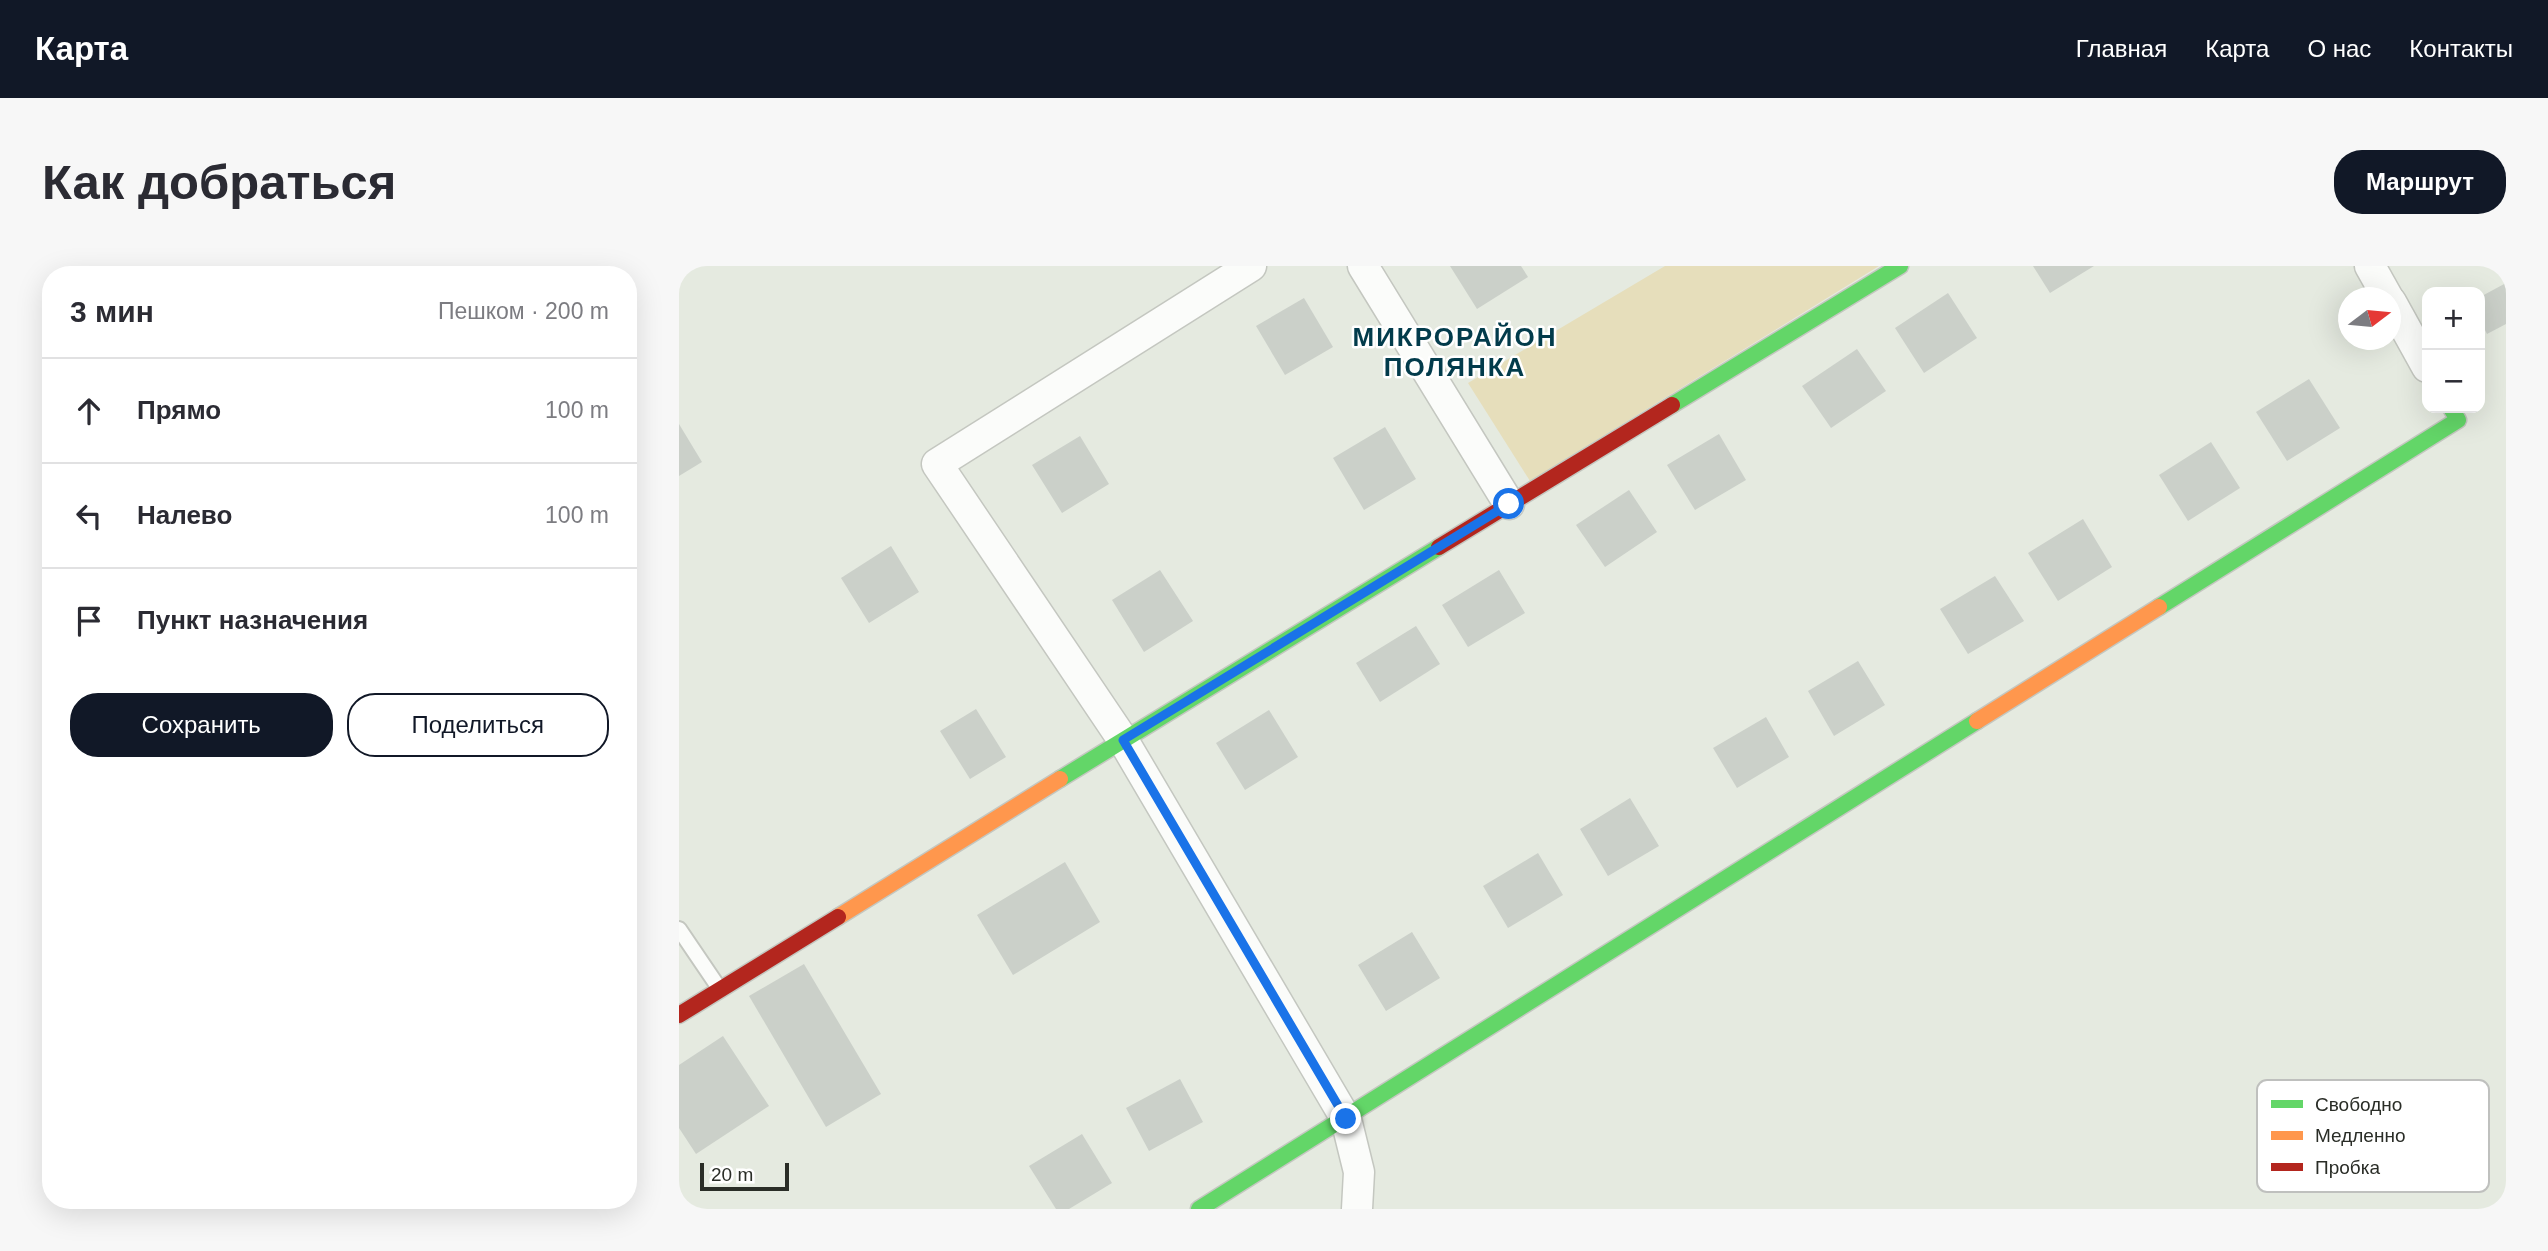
<!DOCTYPE html>
<html lang="ru">
<head>
<meta charset="utf-8">
<style>
  body { margin:0; font-family:Helvetica,sans-serif; background:#f7f7f7; color:#2b2b33 }
  .controls { position:absolute; right:21px; top:21px; display:grid; overflow:hidden; border-radius:14px; box-shadow:0 7px 28px #0002 }
  .controls button { width:63px; height:63px; display:grid; place-items:center; padding:0; border:0; border-bottom:2px solid #e1e1e2; background:#fff; color:#2b2b33; font:35px sans-serif }
  .compass { position:absolute; left:1659px; top:21px; width:63px; height:63px; border-radius:50%; background:#fff; box-shadow:0 7px 28px #0002; rotate:74deg }
  .scale { position:absolute; left:21px; bottom:18px; width:89px; box-sizing:border-box; padding-left:7px; border:4px solid #2a2d27; border-top:0; font-size:19px; line-height:24px; white-space:nowrap; color:#2a2d27; -webkit-text-stroke:5px #fff; paint-order:stroke }
  .stop { position:absolute; width:21px; height:21px; margin:-16px; border:5px solid #1a73e8; border-radius:50%; background:#fff }
  .stop.end { background:#1a73e8; border-color:#fff; box-shadow:0 2px 7px #0008 }
  .list { margin:0; padding:0; list-style:none }
  h2 { display:flex; justify-content:space-between; align-items:center; height:91px; margin:0; padding:0 28px; font-size:30px }
  h2 small { font-size:23px; font-weight:400; color:#7c7c81 }
  .list li { display:grid; grid-template-columns:46px 1fr auto; gap:21px; align-items:center; box-sizing:border-box; height:105px; padding:0 28px; border-top:2px solid #e1e1e2 }
  .list b { display:block; font-size:26px; white-space:nowrap }
  .list em { font-size:23px; font-style:normal; color:#7c7c81 }
  .actions { display:flex; gap:14px; padding:21px 28px }
  .actions a { flex:1; padding:16px 0; border:2px solid #111827; border-radius:28px; text-align:center; font-size:24px; color:#111827 }
  .actions .main { background:#111827; color:#fff }
  .icon { flex:none; width:38px; height:38px; fill:none; stroke:currentColor; stroke-width:2; stroke-linecap:round; stroke-linejoin:round }
  .map { position:relative; flex:none; width:1827px; height:943px; overflow:hidden; border-radius:28px }
  header { display:flex; align-items:center; gap:42px; box-sizing:border-box; height:98px; padding:0 35px; background:#111827; color:#fff }
  header strong { font-size:33px }
  nav { display:flex; gap:38px; margin-inline-start:auto; font-size:24px }
  .intro { display:flex; align-items:center; justify-content:space-between; box-sizing:border-box; height:168px; padding:0 42px }
  h1 { margin:0; font-size:49px }
  .button { padding:18px 32px; border-radius:28px; background:#111827; color:#fff; font-size:24px; font-weight:700 }
  main { display:flex; gap:42px; padding:0 42px }
  aside { flex:1; background:#fff; border-radius:28px; box-shadow:0 7px 28px #0002 }
  .map>svg:first-child { display:block }
  .green { fill:#e6debb }
  .building { fill:#cbd0c9 }
  .lines { fill:none; stroke-linecap:round; stroke-linejoin:round }
  .lane-casing { stroke:#c4c7c0; stroke-width:18 }
  .street-casing { stroke:#c4c7c0; stroke-width:33 }
  .fast-casing { stroke:#c4c7c0; stroke-width:19 }
  .slow-casing { stroke:#c4c7c0; stroke-width:19 }
  .jam-casing { stroke:#c4c7c0; stroke-width:19 }
  .lane { stroke:#fbfcfa; stroke-width:14 }
  .street { stroke:#fbfcfa; stroke-width:30 }
  .fast { stroke:#63d668; stroke-width:16 }
  .slow { stroke:#ff974d; stroke-width:16 }
  .jam { stroke:#b3261e; stroke-width:16 }
  .route { stroke:#1a73e8; stroke-width:9 }
  .labels { text-anchor:middle; stroke-width:5; stroke-linejoin:round; paint-order:stroke }
  .district-label { font-size:26px; font-weight:bold; letter-spacing:2px; fill:#023b4b; stroke:#fff }
  .key { fill:#fff; stroke:#bfc0be; stroke-width:2 }
  .key-label { font-size:19px; fill:#2a2d27 }
</style>
</head>
<body>
<header>
<strong>Карта</strong>
<nav><a>Главная</a><a>Карта</a><a>О нас</a><a>Контакты</a></nav>
</header>
<div class="intro"><h1>Как добраться</h1><a class="button">Маршрут</a></div>
<main>
<aside>
<h2>3 мин<small>Пешком · 200 m</small></h2>
<ul class="list">
<li><svg class="icon" aria-label="ahead" viewBox="0 0 24 24"><path d="M12 20V5M6 11l6-6 6 6"/></svg><div><b>Прямо</b></div><em>100 m</em></li>
<li><svg class="icon" aria-label="left" viewBox="0 0 24 24"><path d="M17 20v-9H6M10 6l-5 5 5 5"/></svg><div><b>Налево</b></div><em>100 m</em></li>
<li><svg class="icon" aria-label="arrive" viewBox="0 0 24 24"><path d="M6 21V4h12l-3 4 3 4H6"/></svg><div><b>Пункт назначения</b></div></li>
</ul>
<div class="actions"><a class="main">Сохранить</a><a>Поделиться</a></div>
</aside>
<div class="map">
<svg width="1827" height="943" viewBox="0 0 1827 943">
  <rect width="100%" height="100%" fill="#e5eae0"/>
  <polygon class="green" points="986,0 1200,0 851,215 789,117"/>
  <g class="building">
    <polygon points="771,0 842,0 849,11 798,43"/>
    <polygon points="1354,0 1415,0 1371,27"/>
    <polygon points="1827,17 1827,58 1808,68 1801,54 1801,31"/>
    <polygon points="1269,27 1298,72 1245,107 1216,62"/>
    <polygon points="625,32 654,81 606,109 577,60"/>
    <polygon points="1178,83 1207,125 1152,162 1123,120"/>
    <polygon points="1630,113 1661,162 1608,195 1577,146"/>
    <polygon points="0,158 23,196 0,210"/>
    <polygon points="706,161 737,213 685,244 654,192"/>
    <polygon points="1040,168 1067,214 1016,244 988,199"/>
    <polygon points="401,170 430,218 383,247 353,199"/>
    <polygon points="1532,176 1561,222 1509,255 1480,209"/>
    <polygon points="950,224 978,266 926,301 897,259"/>
    <polygon points="1404,253 1433,301 1379,335 1349,287"/>
    <polygon points="212,280 240,326 190,357 162,312"/>
    <polygon points="481,304 514,355 465,386 433,334"/>
    <polygon points="820,304 846,347 789,381 763,339"/>
    <polygon points="1316,310 1345,355 1289,388 1261,343"/>
    <polygon points="737,360 761,398 701,436 677,397"/>
    <polygon points="1179,395 1206,439 1155,470 1129,425"/>
    <polygon points="297,443 327,491 291,513 261,465"/>
    <polygon points="590,444 619,491 566,524 537,477"/>
    <polygon points="1087,451 1110,491 1058,522 1034,482"/>
    <polygon points="951,532 980,580 929,610 901,563"/>
    <polygon points="859,587 884,629 829,662 804,620"/>
    <polygon points="386,596 421,656 334,709 298,649"/>
    <polygon points="733,666 761,712 707,745 679,699"/>
    <polygon points="125,698 202,828 147,861 70,730"/>
    <polygon points="44,770 90,840 17,888 0,862 0,799"/>
    <polygon points="501,813 524,856 470,885 447,842"/>
    <polygon points="403,868 433,917 390,943 377,943 350,900"/>
  </g>
  <g class="lines">
    <g class="lane-casing">
      <polyline id="lane" points="0,663 40,722"/>
    </g>
    <g class="street-casing">
      <g id="street">
        <polyline points="572,0 258,198 444,474 667,853 680,906 678,943"/>
        <polyline points="684,0 830,238"/>
        <polyline points="1691,0 1709,32"/>
        <polyline points="1712,36 1748,101"/>
      </g>
    </g>
    <g class="fast-casing">
      <g id="fast">
        <polyline points="993,139 1221,0"/>
        <polyline points="1480,341 1779,154 1772,142"/>
        <polyline points="381,513 760,281"/>
        <polyline points="520,943 1298,455"/>
      </g>
    </g>
    <g class="slow-casing">
      <g id="slow">
        <polyline points="1298,455 1480,341"/>
        <polyline points="159,651 381,513"/>
      </g>
    </g>
    <g class="jam-casing">
      <g id="jam">
        <polyline points="760,281 993,139"/>
        <polyline points="0,749 159,651"/>
      </g>
    </g>
    <use href="#lane" class="lane"/>
    <use href="#street" class="street"/>
    <use href="#fast" class="fast"/>
    <use href="#slow" class="slow"/>
    <use href="#jam" class="jam"/>
  </g>
  <g class="lines">
    <polyline class="route" points="667,853 444,474 830,238"/>
  </g>
  <g class="labels">
    <g class="district-label">
      <text x="776" y="80">МИКРОРАЙОН<tspan x="776" dy="30">ПОЛЯНКА</tspan></text>
    </g>
  </g>
  <rect x="1578" y="814" width="232" height="112" rx="10" class="key"/>
  <rect x="1592" y="834" width="32" height="8" fill="#63d668"/>
  <rect x="1592" y="865" width="32" height="9" fill="#ff974d"/>
  <rect x="1592" y="897" width="32" height="8" fill="#b3261e"/>
  <g class="key-label">
    <text x="1636" y="845">Свободно</text>
    <text x="1636" y="876">Медленно</text>
    <text x="1636" y="908">Пробка</text>
  </g>
</svg>
<div class="controls">
<button>+</button>
<button>−</button>
</div>
<svg class="compass" viewBox="-18 -18 36 36"><path d="M0-13l5 13h-10z" fill="#e53935"/><path d="M0 13l5-13h-10z" fill="#7c7c81"/></svg>
<div class="scale">20 m</div>
<div class="stop" style="left:830px;top:238px"></div>
<div class="stop end" style="left:667px;top:853px"></div>
</div>
</main>
</body>
</html>
